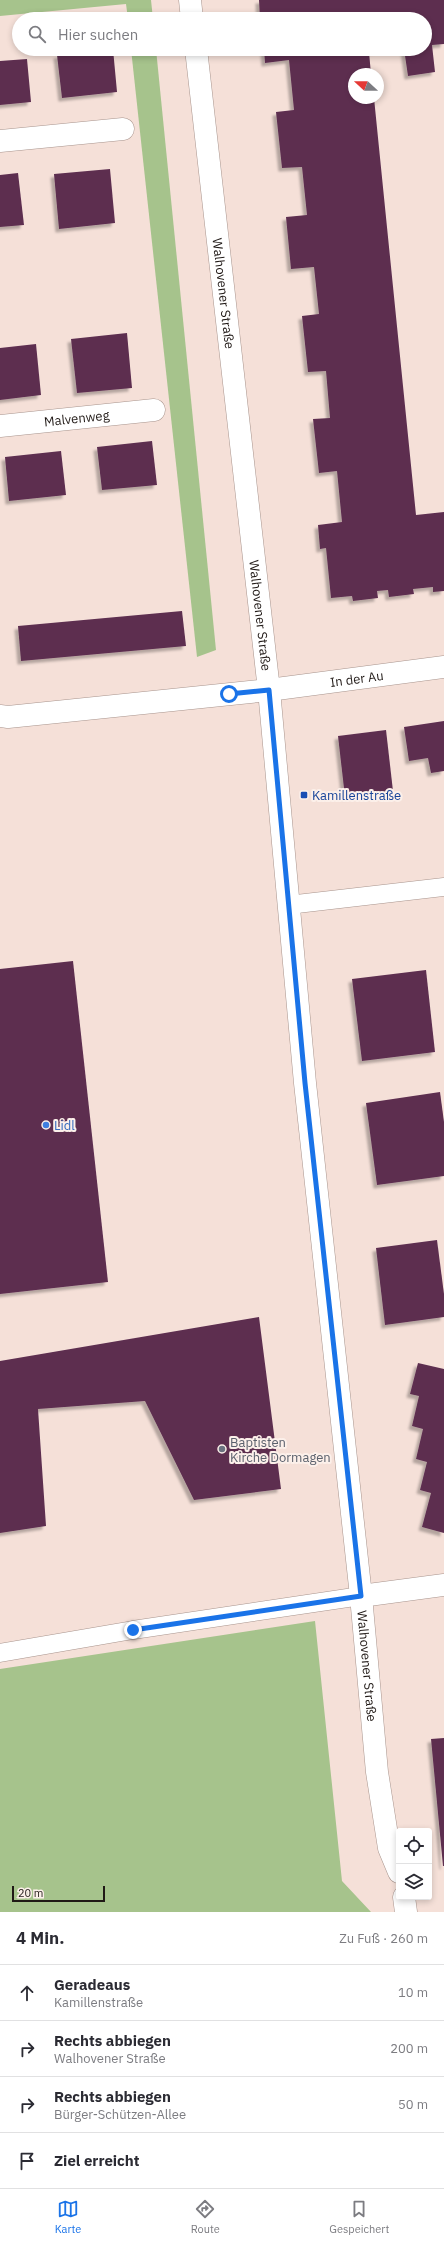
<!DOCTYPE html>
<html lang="de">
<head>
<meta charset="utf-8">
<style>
  body { margin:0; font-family:"IBM Plex Sans",sans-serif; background:#f7f7f7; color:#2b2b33 }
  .controls { position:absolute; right:12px; bottom:12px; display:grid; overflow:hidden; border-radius:4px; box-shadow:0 2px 6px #0003 }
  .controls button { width:36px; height:36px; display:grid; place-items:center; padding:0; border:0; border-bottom:1px solid #e1e1e2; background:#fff; color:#2b2b33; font:20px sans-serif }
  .compass { position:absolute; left:348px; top:68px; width:36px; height:36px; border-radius:50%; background:#fff; box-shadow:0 2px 6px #0003; rotate:291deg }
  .scale { position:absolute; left:12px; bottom:10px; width:93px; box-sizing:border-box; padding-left:4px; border:2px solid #201916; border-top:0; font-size:11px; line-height:14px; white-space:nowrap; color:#201916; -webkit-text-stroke:3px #fcf0ea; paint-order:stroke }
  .stop { position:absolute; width:12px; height:12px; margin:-9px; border:3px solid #1a73e8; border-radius:50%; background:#fff }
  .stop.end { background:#1a73e8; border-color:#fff; box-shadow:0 1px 4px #0008 }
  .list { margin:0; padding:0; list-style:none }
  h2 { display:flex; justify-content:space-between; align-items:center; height:52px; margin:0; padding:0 16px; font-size:17px }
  h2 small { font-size:13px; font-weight:400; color:#7c7c81 }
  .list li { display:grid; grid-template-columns:26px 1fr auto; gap:12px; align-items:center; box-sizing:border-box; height:56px; padding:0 16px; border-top:1px solid #e1e1e2 }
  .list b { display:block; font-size:15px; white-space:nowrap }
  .list p { margin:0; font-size:13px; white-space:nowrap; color:#7c7c81 }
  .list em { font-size:13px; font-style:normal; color:#7c7c81 }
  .icon { flex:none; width:22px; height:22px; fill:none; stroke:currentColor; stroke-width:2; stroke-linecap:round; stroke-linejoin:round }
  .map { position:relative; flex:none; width:444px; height:1912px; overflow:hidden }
  .search { position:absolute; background:#fff; box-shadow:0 2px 6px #0003; left:12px; right:12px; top:12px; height:44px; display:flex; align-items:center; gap:10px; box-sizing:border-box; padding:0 14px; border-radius:22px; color:#7c7c81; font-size:15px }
  .sheet { height:276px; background:#fff }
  nav { display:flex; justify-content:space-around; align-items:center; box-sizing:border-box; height:56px; border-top:1px solid #e1e1e2; background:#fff; font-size:11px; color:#7c7c81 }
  nav a { display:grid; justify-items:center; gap:2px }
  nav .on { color:#1a73e8 }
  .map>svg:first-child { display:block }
  .green { fill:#a6c38c }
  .building { fill:#5d2e50; filter:url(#shadow) }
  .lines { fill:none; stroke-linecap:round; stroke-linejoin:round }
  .service-casing { stroke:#a8948d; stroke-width:19 }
  .minor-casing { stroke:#a8948d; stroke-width:23 }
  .service { stroke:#fff; stroke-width:18 }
  .minor { stroke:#fff; stroke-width:22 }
  .route { stroke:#1a73e8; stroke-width:5 }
  .transit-dot { fill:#1a4fb4; stroke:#fcf0ea; stroke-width:1.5 }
  .shop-dot { fill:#3f7fe0; stroke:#fcf0ea; stroke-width:1.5 }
  .worship-dot { fill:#6b7280; stroke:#fcf0ea; stroke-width:1.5 }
  .labels { text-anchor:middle; stroke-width:4; stroke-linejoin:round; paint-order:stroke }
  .street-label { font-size:13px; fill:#201916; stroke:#fcf0ea }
  .transit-label { font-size:13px; fill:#164399; stroke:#fcf0ea; text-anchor:start }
  .shop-label { font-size:13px; fill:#366cbe; stroke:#fcf0ea; text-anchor:start }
  .worship-label { font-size:13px; fill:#5b616d; stroke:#fcf0ea; text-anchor:start }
</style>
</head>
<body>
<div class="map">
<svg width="444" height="1912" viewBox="0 0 444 1912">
  <defs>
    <filter id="shadow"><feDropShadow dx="-3.5" dy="3.5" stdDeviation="1" flood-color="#0004"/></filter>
  </defs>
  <rect width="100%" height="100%" fill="#f5e0d8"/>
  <g class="green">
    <polygon points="0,0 151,0 153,19 128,19 126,4 0,16"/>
    <polygon points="131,49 156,49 216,650 197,657"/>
    <polygon points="315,1621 342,1881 371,1912 0,1912 0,1669"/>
  </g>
  <g class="building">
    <polygon points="259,0 444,0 444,44 432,45 435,72 408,76 404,49 425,49 425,19 260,19"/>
    <polygon points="113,49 117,92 62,98 57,55"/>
    <polygon points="264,49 384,49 369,52 371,74 354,74 354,98 374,98 416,515 444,512 444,591 433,592 433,587 413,589 414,594 389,597 388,590 377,591 378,598 353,601 352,596 331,598 326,548 320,549 318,525 342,522 337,471 319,473 313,419 330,418 326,371 308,372 302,316 319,314 314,267 291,269 286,217 307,215 302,167 282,168 276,112 294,110 289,60 265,63"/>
    <polygon points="27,59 31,102 0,105 0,61"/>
    <polygon points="110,169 115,223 59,229 54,174"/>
    <polygon points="18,173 24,225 0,227 0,175"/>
    <polygon points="127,333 132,388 77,393 71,339"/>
    <polygon points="36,344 41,395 0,400 0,348"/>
    <polygon points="152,441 157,485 102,490 97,447"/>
    <polygon points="61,451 66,495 9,501 5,457"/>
    <polygon points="182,611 186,646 21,661 18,626"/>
    <polygon points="444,721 444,771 431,773 428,758 409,761 404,727"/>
    <polygon points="386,730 393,791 345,797 338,736"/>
    <polygon points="73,961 108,1282 0,1294 0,969"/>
    <polygon points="426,970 435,1052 362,1061 352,979"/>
    <polygon points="440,1092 444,1122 444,1176 377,1185 366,1103"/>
    <polygon points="437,1240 444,1294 444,1317 385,1325 376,1248"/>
    <polygon points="259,1317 281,1489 194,1500 145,1401 38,1409 46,1526 0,1533 0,1361"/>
    <polygon points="418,1363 444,1369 444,1533 422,1527 431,1493 420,1490 427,1462 416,1459 423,1429 412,1426 419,1396 410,1394"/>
    <polygon points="444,1738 444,1866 443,1866 431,1739"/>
  </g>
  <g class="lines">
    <g class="service-casing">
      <g id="service">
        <polyline points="288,905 444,887"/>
        <polyline points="0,1653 133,1630 361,1596"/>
      </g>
    </g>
    <g class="minor-casing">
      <g id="minor">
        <polyline points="190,0 192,19"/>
        <path id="s1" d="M 196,49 L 269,690 L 305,1083 L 361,1596 L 377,1772 L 389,1848 L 399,1872"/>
        <polyline points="0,141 123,129"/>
        <path id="s2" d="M 0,426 L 154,410"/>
        <path id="s3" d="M 0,716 L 8,717 L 269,690 L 444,667"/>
        <polyline points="361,1596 444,1585"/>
        <polyline points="404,1897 406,1912"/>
      </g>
    </g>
    <use href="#service" class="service"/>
    <use href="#minor" class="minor"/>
  </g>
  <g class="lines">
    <polyline class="route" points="133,1630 361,1596 305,1083 269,690 229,694"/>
  </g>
  <rect class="transit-dot" x="300" y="791" width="8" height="8" rx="2"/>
  <circle class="shop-dot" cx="46" cy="1125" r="4"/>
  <circle class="worship-dot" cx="222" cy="1449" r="4"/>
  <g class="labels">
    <g class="street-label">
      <text dy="5" stroke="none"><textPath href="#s1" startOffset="246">Walhovener Straße</textPath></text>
      <text dy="5" stroke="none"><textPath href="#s2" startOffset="77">Malvenweg</textPath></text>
      <text dy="5" stroke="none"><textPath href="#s1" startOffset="570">Walhovener Straße</textPath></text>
      <text dy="5" stroke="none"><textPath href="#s3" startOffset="359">In der Au</textPath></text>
      <text dy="5" stroke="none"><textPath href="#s1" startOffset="1626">Walhovener Straße</textPath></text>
    </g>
    <g class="transit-label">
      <text x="312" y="800">Kamillenstraße</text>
    </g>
    <g class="shop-label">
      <text x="54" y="1130">Lidl</text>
    </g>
    <g class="worship-label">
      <text x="230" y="1447">Baptisten<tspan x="230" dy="15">Kirche Dormagen</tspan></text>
    </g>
  </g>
</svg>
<div class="controls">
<button><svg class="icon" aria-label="locate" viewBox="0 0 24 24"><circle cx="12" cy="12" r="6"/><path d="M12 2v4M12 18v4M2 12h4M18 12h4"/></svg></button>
<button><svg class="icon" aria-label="layers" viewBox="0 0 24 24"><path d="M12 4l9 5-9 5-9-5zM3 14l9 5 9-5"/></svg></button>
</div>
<svg class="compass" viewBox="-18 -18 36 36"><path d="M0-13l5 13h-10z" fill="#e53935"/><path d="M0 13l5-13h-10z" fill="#7c7c81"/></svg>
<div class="scale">20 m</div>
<div class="stop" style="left:229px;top:694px"></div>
<div class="stop end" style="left:133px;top:1630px"></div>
<div class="search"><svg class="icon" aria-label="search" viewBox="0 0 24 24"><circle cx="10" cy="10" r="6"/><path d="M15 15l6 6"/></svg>Hier suchen</div>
</div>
<section class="sheet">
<h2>4 Min.<small>Zu Fuß · 260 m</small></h2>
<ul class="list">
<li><svg class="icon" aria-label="ahead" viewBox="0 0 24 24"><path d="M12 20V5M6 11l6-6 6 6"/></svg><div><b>Geradeaus</b><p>Kamillenstraße</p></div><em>10 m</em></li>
<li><svg class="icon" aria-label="right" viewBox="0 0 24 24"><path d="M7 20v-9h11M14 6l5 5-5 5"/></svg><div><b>Rechts abbiegen</b><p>Walhovener Straße</p></div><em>200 m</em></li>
<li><svg class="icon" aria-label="right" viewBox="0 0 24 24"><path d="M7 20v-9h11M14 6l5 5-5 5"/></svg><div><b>Rechts abbiegen</b><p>Bürger-Schützen-Allee</p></div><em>50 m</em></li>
<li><svg class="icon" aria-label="arrive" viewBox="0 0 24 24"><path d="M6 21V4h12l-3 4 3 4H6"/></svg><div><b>Ziel erreicht</b></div></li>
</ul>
</section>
<nav>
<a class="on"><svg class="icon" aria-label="map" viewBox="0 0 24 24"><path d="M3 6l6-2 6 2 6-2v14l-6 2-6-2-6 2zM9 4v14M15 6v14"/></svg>Karte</a>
<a><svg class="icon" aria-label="directions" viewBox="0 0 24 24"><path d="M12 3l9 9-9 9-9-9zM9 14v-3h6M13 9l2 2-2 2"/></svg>Route</a>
<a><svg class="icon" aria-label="saved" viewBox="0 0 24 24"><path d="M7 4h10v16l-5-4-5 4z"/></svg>Gespeichert</a>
</nav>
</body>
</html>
